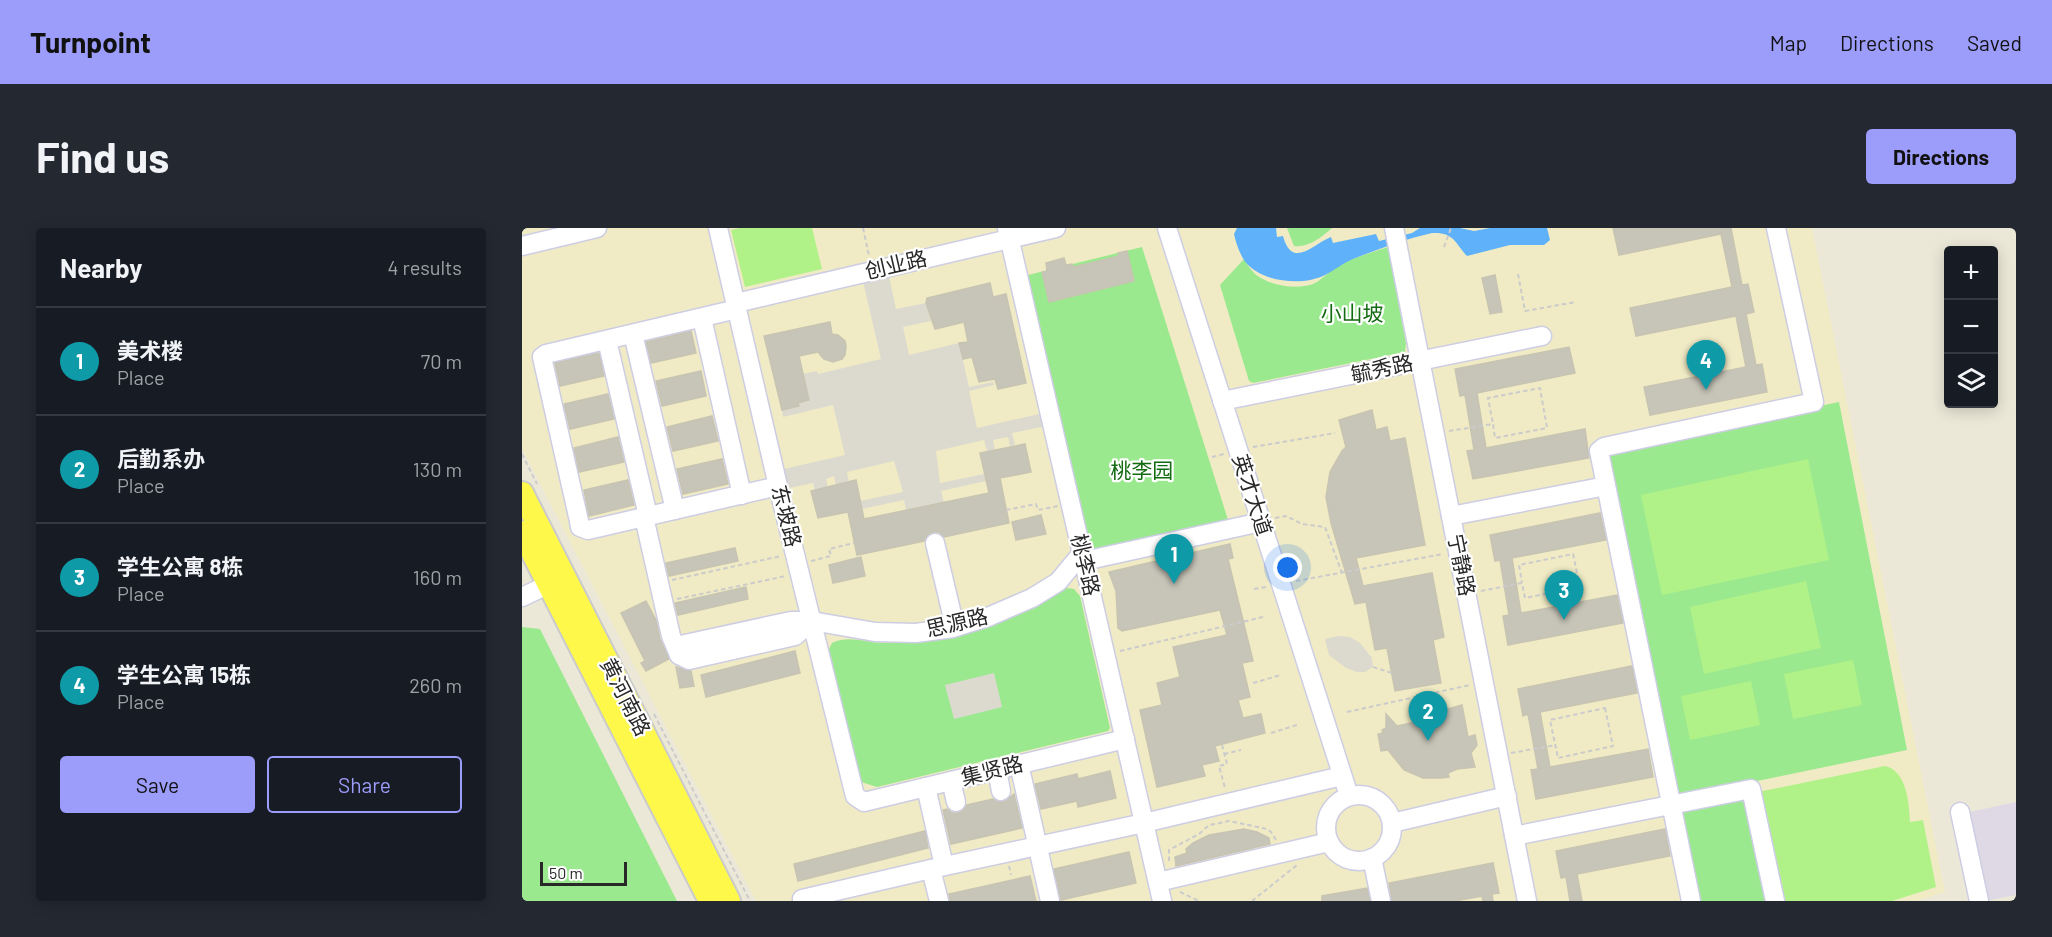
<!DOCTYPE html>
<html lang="en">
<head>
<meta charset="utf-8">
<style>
  body { margin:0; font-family:Barlow,"Noto Sans SC",sans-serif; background:#242831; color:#f1f3f6 }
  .controls { position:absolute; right:18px; top:18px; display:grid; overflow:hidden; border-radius:6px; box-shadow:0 3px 15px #0003 }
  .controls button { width:54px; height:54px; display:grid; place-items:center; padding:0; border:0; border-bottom:2px solid #363941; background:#171b24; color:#f1f3f6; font:30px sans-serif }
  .scale { position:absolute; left:18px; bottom:15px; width:87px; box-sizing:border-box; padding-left:6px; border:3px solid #282828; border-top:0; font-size:16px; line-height:21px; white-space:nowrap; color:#282828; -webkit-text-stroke:4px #fff; paint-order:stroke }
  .you { position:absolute; left:766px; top:340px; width:21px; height:21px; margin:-15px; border:4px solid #fff; border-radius:50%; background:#1a73e8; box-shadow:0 0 0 9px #1a73e833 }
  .badge { display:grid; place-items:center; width:39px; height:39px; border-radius:50%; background:#9c9cfa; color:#fff; font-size:20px; font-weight:700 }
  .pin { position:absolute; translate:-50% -50px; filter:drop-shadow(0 2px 3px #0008) }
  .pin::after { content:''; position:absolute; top:32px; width:21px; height:18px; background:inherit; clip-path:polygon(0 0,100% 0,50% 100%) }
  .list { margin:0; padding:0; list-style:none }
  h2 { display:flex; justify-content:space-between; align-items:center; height:78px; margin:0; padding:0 24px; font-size:26px }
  h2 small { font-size:20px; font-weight:400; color:#9ea1a6 }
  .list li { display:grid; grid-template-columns:39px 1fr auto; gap:18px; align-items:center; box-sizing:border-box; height:108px; padding:0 24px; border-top:2px solid #363941 }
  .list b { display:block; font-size:22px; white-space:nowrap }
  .list p { margin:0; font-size:20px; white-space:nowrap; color:#9ea1a6 }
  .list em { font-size:20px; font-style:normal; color:#9ea1a6 }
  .actions { display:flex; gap:12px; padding:18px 24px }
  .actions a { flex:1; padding:14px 0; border:2px solid #9c9cfa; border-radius:6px; text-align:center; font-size:21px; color:#9c9cfa }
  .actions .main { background:#9c9cfa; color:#111 }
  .icon { flex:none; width:33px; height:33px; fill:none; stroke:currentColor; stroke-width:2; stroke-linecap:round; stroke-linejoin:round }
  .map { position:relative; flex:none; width:1494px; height:673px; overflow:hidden; border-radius:6px }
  header { display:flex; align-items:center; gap:36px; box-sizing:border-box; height:84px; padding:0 30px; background:#9c9cfa; color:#111 }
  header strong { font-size:28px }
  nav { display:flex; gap:33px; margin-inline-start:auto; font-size:21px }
  .intro { display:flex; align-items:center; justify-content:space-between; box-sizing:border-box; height:144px; padding:0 36px }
  h1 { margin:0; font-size:42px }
  .button { padding:15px 27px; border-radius:6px; background:#9c9cfa; color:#111; font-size:21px; font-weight:700 }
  main { display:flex; gap:36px; padding:0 36px }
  aside { flex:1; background:#171b24; border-radius:6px; box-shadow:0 3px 15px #0003 }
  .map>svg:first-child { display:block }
  .industrial { fill:#ded9e4 }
  .education { fill:#f0ebc5 }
  .green { fill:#9be98e }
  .pitch { fill:#b0f288 }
  .plaza { fill:#dcdacf }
  .water { fill:#5fb2fa }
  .building { fill:#c7c4b8; stroke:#c7c4b2; stroke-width:1.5 }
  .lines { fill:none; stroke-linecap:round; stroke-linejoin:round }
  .minor-casing { stroke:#cdcde3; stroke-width:21 }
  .major-casing { stroke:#cbcbcb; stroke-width:26 }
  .path { stroke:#cbcbcb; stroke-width:2; stroke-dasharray:4.5 3; stroke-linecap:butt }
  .minor { stroke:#fff; stroke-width:18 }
  .major { stroke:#fef84b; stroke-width:22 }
  .labels { text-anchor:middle; stroke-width:4.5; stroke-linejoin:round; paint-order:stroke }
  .street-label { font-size:21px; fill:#282828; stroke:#fff }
  .park-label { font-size:21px; fill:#136b12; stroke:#fff }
</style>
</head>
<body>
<header>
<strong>Turnpoint</strong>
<nav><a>Map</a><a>Directions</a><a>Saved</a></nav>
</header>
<div class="intro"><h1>Find us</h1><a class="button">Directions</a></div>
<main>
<aside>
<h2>Nearby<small>4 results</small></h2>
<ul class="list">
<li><span class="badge" style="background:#0f9aa8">1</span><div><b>美术楼</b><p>Place</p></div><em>70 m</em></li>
<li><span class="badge" style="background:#0f9aa8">2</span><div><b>后勤系办</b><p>Place</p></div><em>130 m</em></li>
<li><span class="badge" style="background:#0f9aa8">3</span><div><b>学生公寓 8栋</b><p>Place</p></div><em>160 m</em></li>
<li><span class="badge" style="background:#0f9aa8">4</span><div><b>学生公寓 15栋</b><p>Place</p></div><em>260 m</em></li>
</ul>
<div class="actions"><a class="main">Save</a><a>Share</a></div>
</aside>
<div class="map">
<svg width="1494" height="673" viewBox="0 0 1494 673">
  <rect width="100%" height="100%" fill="#ece8d8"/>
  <polygon class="industrial" points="1494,574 1494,667 1463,673 1443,585"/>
  <polygon class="education" points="0,0 1290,0 1423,664 1395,673 234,673 0,221"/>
  <g class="green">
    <path d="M 765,0 L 810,0 C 800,9 786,20 772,18 Z"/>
    <polygon points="620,19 706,292 570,325 506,47"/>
    <path d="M 866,19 L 884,115 L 883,124 L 731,155 L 727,153 L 698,57 L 722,31 C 725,36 729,42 733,46 C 748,58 774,62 791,56 C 799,53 806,44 814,39 C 830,30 848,25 866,19 Z"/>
    <polygon points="1317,174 1385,522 1153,570 1083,223"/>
    <path d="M 545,360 L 552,361 L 558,368 L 588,500 L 586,503 L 355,559 L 339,554 L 307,421 L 310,415 C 325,407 344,414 360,415 C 371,415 382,415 393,414 C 451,409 496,390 545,360 Z"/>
    <polygon points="0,399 18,401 155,673 0,673"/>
    <polygon points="1223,570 1246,673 1173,673 1154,581"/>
  </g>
  <g class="pitch">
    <polygon points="218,0 290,0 300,41 223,59 209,2"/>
    <polygon points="1286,231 1307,332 1140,367 1119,267"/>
    <polygon points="1284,353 1299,420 1182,446 1168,379"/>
    <polygon points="1331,432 1340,477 1271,491 1262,446"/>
    <polygon points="1229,453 1238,497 1168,512 1159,468"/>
    <path d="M 1363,538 C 1385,543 1387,575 1388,594 L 1401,592 L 1414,659 L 1370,673 L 1259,673 L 1231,565 Z"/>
  </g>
  <g class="plaza">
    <polygon points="365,39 374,81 404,75 409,93 381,99 387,127 437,115 447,159 471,154 472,157 447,163 455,200 526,184 529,197 490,205 493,217 488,218 486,209 471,212 473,222 465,223 462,212 414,223 418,255 462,246 464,253 419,263 422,275 384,282 382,272 340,281 338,273 381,264 372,233 325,244 327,255 314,258 312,248 304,251 306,260 293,263 291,255 258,262 253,243 323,227 311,177 261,189 260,182 276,178 276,175 287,172 281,146 295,143 296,146 359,131 339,45"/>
    <polygon points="816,408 828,409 838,415 850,430 851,439 843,444 835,444 824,440 807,427 803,411"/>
    <polygon points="472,445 480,479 432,491 423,457"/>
  </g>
  <path class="water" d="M 715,0 L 754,0 L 755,9 L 761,8 C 770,42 791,16 809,9 L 811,15 L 854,6 L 857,13 L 890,5 L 898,0 L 938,0 L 952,3 L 968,0 L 1025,0 L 1028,12 L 1022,17 L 988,17 L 945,28 C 933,15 932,4 910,5 C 884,11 856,21 831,31 C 821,35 813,42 803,47 C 780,59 737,54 722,32 C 717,24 714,15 712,6 Z"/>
  <g class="building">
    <polygon points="1091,0 1209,0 1220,57 1226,56 1232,84 1224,86 1234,137 1240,136 1245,164 1128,187 1122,159 1224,139 1214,88 1114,108 1108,80 1210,59 1199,6 1097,27"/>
    <polygon points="605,23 612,53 527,74 520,44 525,43 524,35 542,30 544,37 550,36 551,39 597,28 596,25"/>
    <polygon points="973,47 980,84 968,86 960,50"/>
    <polygon points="468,55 471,69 484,66 504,155 476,161 473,151 457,154 450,129 441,131 437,115 446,114 442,94 413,101 404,75 405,70"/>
    <polygon points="308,94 310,106 316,107 323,113 324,118 323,127 320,131 311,134 302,131 296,124 277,128 287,172 276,175 277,178 260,182 242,108"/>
    <polygon points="169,103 174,125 129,135 124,114"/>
    <polygon points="1047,119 1053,145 955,165 964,220 1063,201 1067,230 951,251 945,223 952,222 943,167 938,168 933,141"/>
    <polygon points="77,125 82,148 38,158 33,135"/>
    <polygon points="179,143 184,168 140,178 134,153"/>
    <polygon points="86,166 92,191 48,201 42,176"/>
    <polygon points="850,182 854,202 865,199 868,213 883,210 903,317 834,330 841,358 910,345 922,409 911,412 919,455 873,463 865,420 853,422 844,374 833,376 809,295 804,269 808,244 820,223 824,219 817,192"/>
    <polygon points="190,188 196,213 151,223 145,199"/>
    <polygon points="96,209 102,234 57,244 52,220"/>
    <polygon points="503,216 509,244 478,250 487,295 422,309 417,304 411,304 405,307 402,313 335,327 326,284 296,290 289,263 334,252 342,291 467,265 458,225"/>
    <polygon points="200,231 206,256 161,266 155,241"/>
    <polygon points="106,252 112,277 67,288 62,262"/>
    <polygon points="1078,285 1084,312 990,330 999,385 1095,367 1101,395 986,417 981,388 987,387 978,332 973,333 968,307"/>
    <polygon points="519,287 524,306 494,312 490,294"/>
    <polygon points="708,316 711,330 706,331 731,433 720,435 728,469 716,472 721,490 739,486 743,505 693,518 697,533 680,537 683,548 635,559 618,482 640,477 635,455 658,449 651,419 705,407 698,382 600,403 596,400 594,363 587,344"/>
    <polygon points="213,320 216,333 147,348 144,335"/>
    <polygon points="339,329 343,348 311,355 307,337"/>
    <polygon points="224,359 226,371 156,387 153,375"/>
    <polygon points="124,373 134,392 138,411 147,431 124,443 119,435 123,433 99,385"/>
    <polygon points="273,423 278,445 184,469 179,447"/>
    <polygon points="1110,438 1115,465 1018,484 1028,539 1126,521 1131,549 1014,571 1009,542 1016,541 1006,486 1001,488 996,461"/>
    <polygon points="154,439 169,443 172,458 158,460"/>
    <polygon points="940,477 946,509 953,507 955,517 949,525 953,539 935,541 926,545 927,549 919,550 901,550 882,542 866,522 859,523 856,506 861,505 860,502 864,500 864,486 875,498 922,488 919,483"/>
    <polygon points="588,543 594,570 556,579 555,573 519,581 513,556 555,546 556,551"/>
    <polygon points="492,566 500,600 429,616 421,582 425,581 430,585 436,585 441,583 445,577 471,571 482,574"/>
    <polygon points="722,601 735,604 747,610 748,616 654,638 653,629 665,625 664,621 671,615 687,607"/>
    <polygon points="1143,601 1148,628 1055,646 1060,673 1048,673 1044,649 1039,650 1034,623"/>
    <polygon points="403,603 406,620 276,653 272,636"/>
    <polygon points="607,624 614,655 539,672 532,641"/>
    <polygon points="971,635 977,665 970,666 971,673 961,673 960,668 933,673 870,673 867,655"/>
    <polygon points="508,648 514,673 428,673 427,666"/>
    <polygon points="845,660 848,673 800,673 800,668"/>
  </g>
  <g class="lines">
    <g class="minor-casing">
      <g id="minor">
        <polyline points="196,0 256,258 333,568 342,574 603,511"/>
        <polyline points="485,0 640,673"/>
        <polyline points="645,0 827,568"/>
        <polyline points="872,0 1005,673"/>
        <polyline points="0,18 75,0"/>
        <polyline points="214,75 534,0"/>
        <polyline points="215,81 24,126 20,129 57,293 58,299 66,302 256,258"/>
        <polyline points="180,90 220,267"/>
        <polyline points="111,106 153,282"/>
        <polyline points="85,112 126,288"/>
        <polyline points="700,173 1020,108"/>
        <polyline points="929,288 1084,258"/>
        <polyline points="122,289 149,408 157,427"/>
        <polyline points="413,315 433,399"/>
        <polyline points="562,333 739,294"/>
        <polyline points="0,369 38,351"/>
        <polyline points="290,393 273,408 167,432 157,427 163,416 269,393 290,393 353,404 394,405 431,400 466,389 510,370 536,354 560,325"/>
        <polyline points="497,536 528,673"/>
        <polyline points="475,542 479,563"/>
        <polyline points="429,553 434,574"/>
        <polyline points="404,559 422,638"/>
        <circle cx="837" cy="600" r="33"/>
        <polyline points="1438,584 1457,673"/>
        <polyline points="870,595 985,568"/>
        <polyline points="992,608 1229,561 1253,673"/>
        <polyline points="850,630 859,673"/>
        <polyline points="636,654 807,614"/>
        <polyline points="280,671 409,641"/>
        <polyline points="417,673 409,641 622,595 820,548"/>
        <polyline points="1169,673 1077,223 1082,219 1292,174 1254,0"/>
      </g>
    </g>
    <g class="major-casing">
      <g id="major">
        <polyline points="0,265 207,673"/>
        <polyline points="0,304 188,673"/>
      </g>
    </g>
    <g class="path">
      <polyline points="341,0 347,28"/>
      <polyline points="922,19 929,0"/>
      <polyline points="996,46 1003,83 1054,74"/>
      <polyline points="927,203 971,196 973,210 1025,200 1018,160 966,170 971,196"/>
      <polyline points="731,219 813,205"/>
      <polyline points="0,226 15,256"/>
      <polyline points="690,229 702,226"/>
      <polyline points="484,282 514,276 516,282 536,278"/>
      <polyline points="753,290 764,288 780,296 803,299 820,345"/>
      <polyline points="289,333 309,328 307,321 332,315"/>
      <polyline points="150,352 259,328"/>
      <polyline points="774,353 921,326"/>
      <polyline points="732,361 744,359"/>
      <polyline points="959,363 1000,355 1003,370 1058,359 1051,326 997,337 1000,355"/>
      <polyline points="155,371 264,348"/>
      <polyline points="598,423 741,389"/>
      <polyline points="851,439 870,445"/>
      <polyline points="731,455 759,447"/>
      <polygon points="1083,480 1091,518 1036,530 1028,492"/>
      <polyline points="825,484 948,457"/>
      <polyline points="132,486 228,673"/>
      <polyline points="749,505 775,497"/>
      <polyline points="700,517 705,536 697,538 703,560"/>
      <polyline points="989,525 1034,517"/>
      <polyline points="702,526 719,522"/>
      <polyline points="647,633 647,622 677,606 687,597 698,595 707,593 745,601 749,604 754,612"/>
      <polyline points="487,638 489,647"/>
      <polyline points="658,664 677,673"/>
      <polyline points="730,673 775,637"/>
    </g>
    <use href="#minor" class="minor"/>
    <use href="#major" class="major"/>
  </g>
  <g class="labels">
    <g class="street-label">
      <text transform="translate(374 37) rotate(-13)" y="7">创业路</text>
      <text transform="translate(860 141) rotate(-12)" y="7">毓秀路</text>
      <text transform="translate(730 267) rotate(72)" y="7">英才大道</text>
      <text transform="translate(264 288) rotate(76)" y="7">东坡路</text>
      <text transform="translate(563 337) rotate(77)" y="7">桃李路</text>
      <text transform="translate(939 337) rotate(79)" y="7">宁静路</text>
      <text transform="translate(435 395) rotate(-13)" y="7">思源路</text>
      <text transform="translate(103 469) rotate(63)" y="7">黄河南路</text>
      <text transform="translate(470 543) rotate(-14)" y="7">集贤路</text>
    </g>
    <g class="park-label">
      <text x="830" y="93">小山坡</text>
      <text x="620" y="250">桃李园</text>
    </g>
  </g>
</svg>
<div class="controls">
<button>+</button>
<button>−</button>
<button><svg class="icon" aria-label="layers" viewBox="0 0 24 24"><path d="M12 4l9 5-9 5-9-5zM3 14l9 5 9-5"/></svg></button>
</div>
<div class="scale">50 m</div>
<div class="you"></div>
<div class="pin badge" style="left:652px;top:356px;background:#0f9aa8">1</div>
<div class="pin badge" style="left:906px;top:513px;background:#0f9aa8">2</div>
<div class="pin badge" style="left:1042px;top:392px;background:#0f9aa8">3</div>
<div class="pin badge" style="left:1184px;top:162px;background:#0f9aa8">4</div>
</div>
</main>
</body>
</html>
